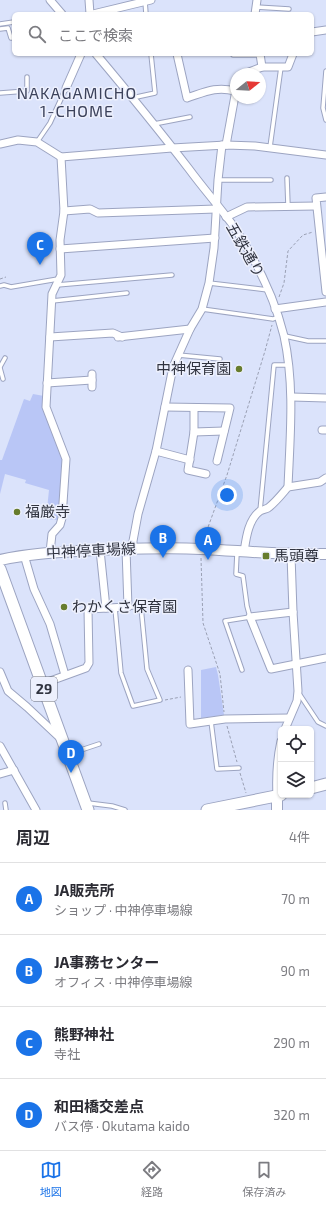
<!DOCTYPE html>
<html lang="ja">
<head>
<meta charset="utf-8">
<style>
  body { margin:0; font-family:"Exo 2","Noto Sans JP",sans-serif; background:#f2f2f3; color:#2b2b33 }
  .controls { position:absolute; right:12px; bottom:12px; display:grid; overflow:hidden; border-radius:6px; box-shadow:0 1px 3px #0004 }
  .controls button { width:36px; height:36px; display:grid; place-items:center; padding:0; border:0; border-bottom:1px solid #e1e1e2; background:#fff; color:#2b2b33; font:20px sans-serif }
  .compass { position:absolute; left:230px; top:68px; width:36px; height:36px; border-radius:50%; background:#fff; box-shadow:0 1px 3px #0004; rotate:72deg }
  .you { position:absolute; left:227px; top:495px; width:14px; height:14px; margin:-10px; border:3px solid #fff; border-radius:50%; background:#1a73e8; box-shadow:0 0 0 6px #1a73e833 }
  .badge { display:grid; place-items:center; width:26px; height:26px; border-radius:50%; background:#1a73e8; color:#fff; font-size:13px; font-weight:700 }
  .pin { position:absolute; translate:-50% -33px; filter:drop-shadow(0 1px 2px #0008) }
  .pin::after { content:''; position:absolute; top:21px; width:14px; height:12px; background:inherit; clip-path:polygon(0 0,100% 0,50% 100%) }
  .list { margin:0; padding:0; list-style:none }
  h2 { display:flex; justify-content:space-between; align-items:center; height:52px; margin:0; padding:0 16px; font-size:17px }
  h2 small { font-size:13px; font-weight:400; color:#7c7c81 }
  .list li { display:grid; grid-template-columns:26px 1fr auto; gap:12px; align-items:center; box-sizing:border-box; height:72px; padding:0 16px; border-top:1px solid #e1e1e2 }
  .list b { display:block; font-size:15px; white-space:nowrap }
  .list p { margin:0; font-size:13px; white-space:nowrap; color:#7c7c81 }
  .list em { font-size:13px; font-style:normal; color:#7c7c81 }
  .icon { flex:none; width:22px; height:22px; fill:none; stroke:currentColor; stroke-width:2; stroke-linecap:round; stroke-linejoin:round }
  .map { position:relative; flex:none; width:326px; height:810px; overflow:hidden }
  .search { position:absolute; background:#fff; box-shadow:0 1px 3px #0004; left:12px; right:12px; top:12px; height:44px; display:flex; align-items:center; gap:10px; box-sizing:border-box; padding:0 14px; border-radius:6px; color:#7c7c81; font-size:15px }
  .sheet { height:340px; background:#fff }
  nav { display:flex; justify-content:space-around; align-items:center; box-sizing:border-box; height:56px; border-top:1px solid #e1e1e2; background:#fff; font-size:11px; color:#7c7c81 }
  nav a { display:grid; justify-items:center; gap:2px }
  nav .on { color:#1a73e8 }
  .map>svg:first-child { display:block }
  .green { fill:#b9c6f6 }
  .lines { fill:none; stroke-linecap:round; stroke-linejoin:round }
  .lane-casing { stroke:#9ca4c1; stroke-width:5.5 }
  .street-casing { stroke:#9ca4c1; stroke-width:9 }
  .secondary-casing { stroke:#9ca4c1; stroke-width:12 }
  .primary-casing { stroke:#9ca4c1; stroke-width:13 }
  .path { stroke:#9aa0b4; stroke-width:1; stroke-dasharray:3 2; stroke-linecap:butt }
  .lane { stroke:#fff; stroke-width:3.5 }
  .street { stroke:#fff; stroke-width:7 }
  .secondary { stroke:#fff; stroke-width:10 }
  .primary { stroke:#fff; stroke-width:11 }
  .poi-dot { fill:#677c2d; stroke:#edf0fd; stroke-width:1.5 }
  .labels { text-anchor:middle; stroke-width:3; stroke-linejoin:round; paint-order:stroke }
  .shield { fill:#edf0fd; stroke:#696c79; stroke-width:1 }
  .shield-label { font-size:14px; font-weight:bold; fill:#313440 }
  .street-label { font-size:15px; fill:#313440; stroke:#edf0fd }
  .poi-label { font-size:15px; fill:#313440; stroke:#edf0fd; text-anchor:start }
  .neighbourhood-label { font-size:16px; letter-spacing:1px; fill:#3c425b; stroke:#edf0fd }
</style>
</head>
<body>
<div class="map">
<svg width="326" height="810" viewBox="0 0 326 810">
  <rect width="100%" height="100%" fill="#dbe3fb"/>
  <g class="green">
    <polygon points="33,394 44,396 64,460 60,514 58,520 46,519 49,490 25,483 26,480 5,474 0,494 0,460 2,460 24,399 30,401"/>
    <polygon points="216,667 218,675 224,715 201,718 201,670"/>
  </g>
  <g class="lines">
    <g class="lane-casing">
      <g id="lane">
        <polyline points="145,1 146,14"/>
        <polyline points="256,7 289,9"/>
        <polyline points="0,24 14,22"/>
        <polyline points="0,29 8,28 11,38 14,37"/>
        <polyline points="233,55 260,55"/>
        <polyline points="326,71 323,108 326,120"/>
        <polyline points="0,93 27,91 27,77"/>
        <polyline points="132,98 155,93 151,54"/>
        <polyline points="154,124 190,117"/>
        <polyline points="37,142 50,123 66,88"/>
        <polyline points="270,147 281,67"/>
        <polyline points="287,178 288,206"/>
        <polyline points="218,180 271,180"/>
        <polyline points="209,283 268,290"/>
        <polyline points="57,285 172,275"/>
        <polyline points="0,286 4,285 11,287 58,279"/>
        <polyline points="52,301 127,293"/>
        <polyline points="202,309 273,319 278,317"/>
        <polyline points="285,336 308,341 326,341"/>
        <polyline points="178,355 220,359"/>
        <polyline points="0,367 5,358"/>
        <polyline points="0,368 3,379"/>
        <polyline points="260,511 274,365 289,365"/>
        <polyline points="237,553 236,574 243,576 247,606 250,617 225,621 242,670"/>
        <polyline points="115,608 121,673 133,706 160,700 147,669 141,607 128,607"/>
        <polyline points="298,692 318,722 326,726"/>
        <polyline points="211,721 217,769 239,768"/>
        <polyline points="69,754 99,744"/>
        <polyline points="5,803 6,810"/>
        <polyline points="88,803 112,806 125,810"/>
      </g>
    </g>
    <g class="street-casing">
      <g id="street">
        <polyline points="50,0 62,14"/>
        <polyline points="89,0 90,14"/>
        <polyline points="93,14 151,0"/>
        <polyline points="255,14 257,0"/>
        <polyline points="312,32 326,30"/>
        <path d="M 96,54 C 128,92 159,130 189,169 C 203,188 218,205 232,224 C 255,258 274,296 284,336 C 295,386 290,437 288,487"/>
        <path d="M 177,54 L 187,98 C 205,92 216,86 235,91"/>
        <polyline points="260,54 262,67"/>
        <polyline points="244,74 262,67 288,67 293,54"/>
        <polyline points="66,88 81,54"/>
        <polyline points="0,144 18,140 37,142 61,157 172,148 226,145 255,146 326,155"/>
        <polyline points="226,145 236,90"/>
        <polyline points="326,197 316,198 326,292"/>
        <polyline points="64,211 90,209 98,213 216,209"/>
        <polyline points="226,217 247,207 316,206"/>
        <polyline points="60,249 215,238"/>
        <polyline points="275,309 326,302"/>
        <polyline points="50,337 113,333 122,337"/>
        <polyline points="118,337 190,329"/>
        <polyline points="92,374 92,387"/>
        <polyline points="47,383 92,380"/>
        <polyline points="292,397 326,398"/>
        <polyline points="165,407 230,408 217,461"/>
        <polyline points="194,408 194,432 188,470 206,474"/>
        <polyline points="322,430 326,430"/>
        <polyline points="194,432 224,431"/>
        <polyline points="156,451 190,460"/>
        <polyline points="133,549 133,541 138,514 156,451 173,367 190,329 202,309 209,283 214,248 218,180 222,145"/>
        <polyline points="100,550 106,608"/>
        <polyline points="50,552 52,534 60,525 62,518 66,459 46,407 52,294 61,275 60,240 64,211 61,157"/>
        <path d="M 244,552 C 246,539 248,520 260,511 C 262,510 266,509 268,508 C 276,502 282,494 288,487 L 320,482 L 326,478"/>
        <polyline points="24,555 34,589 50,624 65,675"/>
        <polyline points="293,612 250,617 271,669 326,658"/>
        <polyline points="188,670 190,724 225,719 289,718"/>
        <polyline points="0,672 8,691 27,707 60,738"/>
        <polyline points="42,684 86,668 89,663 88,609 128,607 126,549"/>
        <polyline points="285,729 297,701 298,691 293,612 291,555"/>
        <polyline points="0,746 36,810"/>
        <polyline points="0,774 14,770"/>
        <path d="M 277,796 C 276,777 277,759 281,741"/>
      </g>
    </g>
    <g class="secondary-casing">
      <g id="secondary">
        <path d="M 0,560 C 31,553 62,552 94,550 C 130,549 165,547 201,549 C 243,551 284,555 326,554"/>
        <polyline points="277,810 277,796"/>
      </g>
    </g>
    <g class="primary-casing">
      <g id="primary">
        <polyline points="0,569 88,810"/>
        <polyline points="311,788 326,784"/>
        <polyline points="207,810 281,795"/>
      </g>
    </g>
    <g class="path">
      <polyline points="0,279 6,277"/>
      <polyline points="279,297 284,283 288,251 303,235 313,232"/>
      <polyline points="203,541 227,475 265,351 272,325"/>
      <polyline points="201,558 203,623 220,674 224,712"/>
      <polyline points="165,700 181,697"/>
      <polyline points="227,726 237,762"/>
      <polyline points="240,773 246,793"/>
    </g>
    <use href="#lane" class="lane"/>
    <use href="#street" class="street"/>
    <use href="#secondary" class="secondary"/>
    <use href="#primary" class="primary"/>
  </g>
  <g class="poi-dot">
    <circle cx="239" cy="369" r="4"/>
    <circle cx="17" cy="512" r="4"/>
    <rect x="262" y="552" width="8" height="8" rx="2"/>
    <circle cx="64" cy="607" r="4"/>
  </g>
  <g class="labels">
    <rect class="shield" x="31" y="677" width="26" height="24" rx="3"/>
    <g class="shield-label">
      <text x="44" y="694">29</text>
    </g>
    <g class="street-label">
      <text transform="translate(245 250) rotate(60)" y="5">五鉄通り</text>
      <text transform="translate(91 551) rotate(-3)" y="5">中神停車場線</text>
    </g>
    <g class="poi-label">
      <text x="231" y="374" text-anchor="end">中神保育園</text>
      <text x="25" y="517">福厳寺</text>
      <text x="274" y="561">馬頭尊</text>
      <text x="72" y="612">わかくさ保育園</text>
    </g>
    <g class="neighbourhood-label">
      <text x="77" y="99">NAKAGAMICHO<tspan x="77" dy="18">1-CHOME</tspan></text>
    </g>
  </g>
</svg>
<div class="controls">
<button><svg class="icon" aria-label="locate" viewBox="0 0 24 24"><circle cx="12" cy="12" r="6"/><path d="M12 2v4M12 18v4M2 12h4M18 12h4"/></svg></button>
<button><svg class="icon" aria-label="layers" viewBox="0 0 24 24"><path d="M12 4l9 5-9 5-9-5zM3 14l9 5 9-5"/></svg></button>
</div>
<svg class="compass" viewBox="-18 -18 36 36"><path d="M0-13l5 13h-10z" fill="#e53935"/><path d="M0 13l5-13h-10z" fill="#7c7c81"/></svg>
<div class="you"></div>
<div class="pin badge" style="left:208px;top:560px">A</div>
<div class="pin badge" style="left:163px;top:558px">B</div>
<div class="pin badge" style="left:40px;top:265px">C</div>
<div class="pin badge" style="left:71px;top:773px">D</div>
<div class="search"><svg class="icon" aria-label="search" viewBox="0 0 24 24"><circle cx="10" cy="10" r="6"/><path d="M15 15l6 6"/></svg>ここで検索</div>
</div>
<section class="sheet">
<h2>周辺<small>4件</small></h2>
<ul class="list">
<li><span class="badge">A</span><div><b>JA販売所</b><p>ショップ · 中神停車場線</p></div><em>70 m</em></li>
<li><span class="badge">B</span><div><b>JA事務センター</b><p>オフィス · 中神停車場線</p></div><em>90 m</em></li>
<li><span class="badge">C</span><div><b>熊野神社</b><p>寺社</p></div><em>290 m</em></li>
<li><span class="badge">D</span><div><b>和田橋交差点</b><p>バス停 · Okutama kaido</p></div><em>320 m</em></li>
</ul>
</section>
<nav>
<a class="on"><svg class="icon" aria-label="map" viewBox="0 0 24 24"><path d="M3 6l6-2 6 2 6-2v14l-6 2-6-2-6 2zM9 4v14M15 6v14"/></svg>地図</a>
<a><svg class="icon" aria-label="directions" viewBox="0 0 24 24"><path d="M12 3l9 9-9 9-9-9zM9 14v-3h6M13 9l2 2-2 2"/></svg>経路</a>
<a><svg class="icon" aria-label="saved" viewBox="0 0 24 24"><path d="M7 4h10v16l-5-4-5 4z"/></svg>保存済み</a>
</nav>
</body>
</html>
